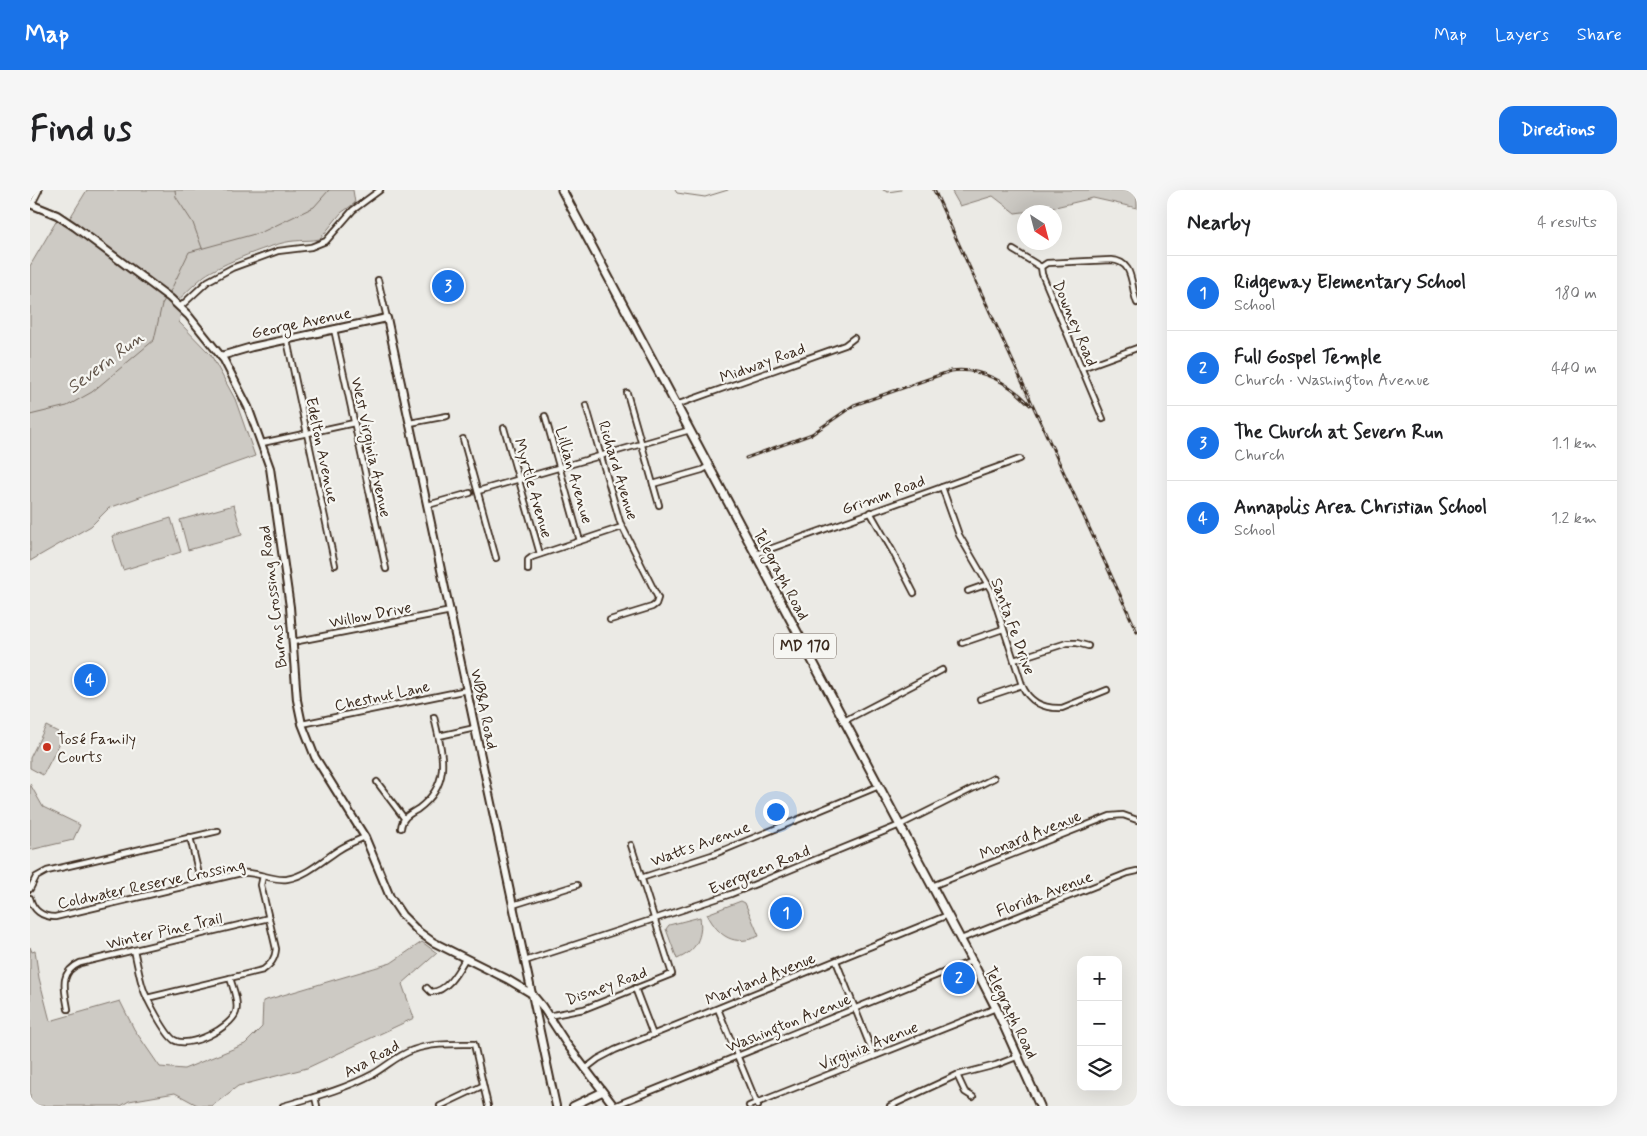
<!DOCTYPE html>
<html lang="en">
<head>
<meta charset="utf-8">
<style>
  body { margin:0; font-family:Mynerve,sans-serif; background:#f6f6f6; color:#202124 }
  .controls { position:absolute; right:15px; bottom:15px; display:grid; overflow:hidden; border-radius:10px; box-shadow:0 5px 20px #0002 }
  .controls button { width:45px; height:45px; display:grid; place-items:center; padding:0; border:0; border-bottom:1px solid #e0e0e0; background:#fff; color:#202124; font:25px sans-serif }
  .compass { position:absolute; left:987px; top:15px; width:45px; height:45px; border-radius:50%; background:#fff; box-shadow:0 5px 20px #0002; rotate:144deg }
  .you { position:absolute; left:745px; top:621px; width:18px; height:18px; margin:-12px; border:4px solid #fff; border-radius:50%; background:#1a73e8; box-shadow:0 0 0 8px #1a73e833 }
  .badge { display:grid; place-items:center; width:32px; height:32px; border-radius:50%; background:#1a73e8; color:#fff; font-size:16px; font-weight:700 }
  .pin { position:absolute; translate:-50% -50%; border:2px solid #fff; box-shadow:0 1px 5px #0006 }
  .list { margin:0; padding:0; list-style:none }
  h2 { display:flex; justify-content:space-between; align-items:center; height:65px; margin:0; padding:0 20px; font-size:21px }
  h2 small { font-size:16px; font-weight:400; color:#757577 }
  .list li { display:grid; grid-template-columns:32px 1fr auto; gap:15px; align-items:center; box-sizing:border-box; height:75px; padding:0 20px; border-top:1px solid #e0e0e0 }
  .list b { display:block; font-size:19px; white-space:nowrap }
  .list p { margin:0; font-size:16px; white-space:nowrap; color:#757577 }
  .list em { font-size:16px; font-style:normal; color:#757577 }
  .icon { flex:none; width:28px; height:28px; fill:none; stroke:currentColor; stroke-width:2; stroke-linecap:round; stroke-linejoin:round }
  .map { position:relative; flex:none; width:1107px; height:916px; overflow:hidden; border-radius:15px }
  header { display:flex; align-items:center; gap:30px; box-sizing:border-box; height:70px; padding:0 25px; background:#1a73e8; color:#fff }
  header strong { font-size:24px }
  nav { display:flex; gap:28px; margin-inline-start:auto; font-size:18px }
  .intro { display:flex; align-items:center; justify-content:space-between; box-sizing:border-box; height:120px; padding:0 30px }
  h1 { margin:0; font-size:35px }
  .button { padding:12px 22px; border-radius:15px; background:#1a73e8; color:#fff; font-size:18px; font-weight:700 }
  main { display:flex; gap:30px; padding:0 30px }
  aside { flex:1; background:#fff; border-radius:15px; box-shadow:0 5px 20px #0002 }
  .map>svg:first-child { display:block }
  .green { fill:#cdcac4; stroke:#847a71 }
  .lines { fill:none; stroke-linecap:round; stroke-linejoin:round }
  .stream { stroke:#7c7167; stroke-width:1 }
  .street-casing { stroke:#3b2a1e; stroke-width:8 }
  .secondary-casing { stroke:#3b2a1e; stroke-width:10 }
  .primary-casing { stroke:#3b2a1e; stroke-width:11 }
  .street { stroke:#f6f6f2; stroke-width:4.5 }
  .secondary { stroke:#f6f6f2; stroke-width:6 }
  .primary { stroke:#f6f6f2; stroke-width:7 }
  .rail-casing { stroke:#3b2a1e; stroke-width:3 }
  .rail { stroke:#f6f6f2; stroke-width:1; stroke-dasharray:4; stroke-linecap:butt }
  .poi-dot { fill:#c8321e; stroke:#f6f6f2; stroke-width:2 }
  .labels { text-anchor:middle; stroke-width:4.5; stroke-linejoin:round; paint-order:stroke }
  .shield { fill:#f6f6f2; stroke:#73675e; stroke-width:1 }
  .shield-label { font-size:15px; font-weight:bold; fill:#3b2a1e }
  .street-label { font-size:16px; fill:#3b2a1e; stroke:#f6f6f2 }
  .poi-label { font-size:16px; fill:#3b2a1e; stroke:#f6f6f2; text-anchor:start }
  .water-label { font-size:18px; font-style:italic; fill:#615449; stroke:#f6f6f2 }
</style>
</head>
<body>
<header>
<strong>Map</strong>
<nav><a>Map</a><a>Layers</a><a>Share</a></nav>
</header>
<div class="intro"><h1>Find us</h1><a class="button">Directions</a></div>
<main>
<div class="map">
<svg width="1107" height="916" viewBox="0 0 1107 916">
  <rect width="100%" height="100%" fill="#ebeae5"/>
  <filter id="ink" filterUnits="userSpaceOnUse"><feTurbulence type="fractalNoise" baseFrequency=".02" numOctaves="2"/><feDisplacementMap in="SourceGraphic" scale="10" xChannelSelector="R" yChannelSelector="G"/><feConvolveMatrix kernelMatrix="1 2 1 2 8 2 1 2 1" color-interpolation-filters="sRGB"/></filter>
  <g filter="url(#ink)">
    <g class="green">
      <path d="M 57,0 L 323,0 L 325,13 L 311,23 L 290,49 C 281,51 273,50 264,51 C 245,52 189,75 174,86 C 163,95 153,106 143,115 L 151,121 L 149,132 L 181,165 L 205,209 L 225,266 L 79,318 L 61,336 L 0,371 L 0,76 L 27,30 L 35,36 Z"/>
      <polygon points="921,0 1107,0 1107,18 1063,8 1017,19 985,23 963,6 930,16"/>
      <polygon points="204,315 212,345 158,360 150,330"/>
      <polygon points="141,328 151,362 93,380 82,346"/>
      <polygon points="16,536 34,545 13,585 0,578 0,568"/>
      <polygon points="0,594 13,617 50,635 43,650 0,660"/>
      <path d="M 711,711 L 715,713 L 729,746 C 704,757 689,747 677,724 Z"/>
      <path d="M 670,727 C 673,746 667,761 647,769 L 636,739 L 639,735 Z"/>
      <polygon points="392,752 407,763 372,794 384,828 277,878 208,896 182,916 169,916 145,903 99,911 91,916 0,916 0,757 2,762 5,761 9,788 20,831 90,811 104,839 130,877 154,879 215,854 232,837 233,811 361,773"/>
    </g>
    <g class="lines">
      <g class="stream">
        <polyline points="145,0 146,7 163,33 172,58"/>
        <polyline points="645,0 647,3 675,7 698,0"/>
        <polyline points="853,0 858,2 871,0"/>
        <polyline points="140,102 159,62 232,42 284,17 299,0"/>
        <polyline points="0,225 37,216 62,202 124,150 132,114 135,109"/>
      </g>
      <g class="street-casing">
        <g id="street">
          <polyline points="2,14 9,0"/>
          <polyline points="983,60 1011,77 1012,84 1073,229"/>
          <path d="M 1011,77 L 1017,73 L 1081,70 C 1105,71 1100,96 1107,113"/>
          <polyline points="348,90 357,128"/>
          <polyline points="150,117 178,91 202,78 248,61 281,57 296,51 323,20 350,0"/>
          <polyline points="304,139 356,379"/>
          <polyline points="257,150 305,375"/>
          <polyline points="1052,178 1107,158"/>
          <polyline points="597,203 629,315"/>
          <polyline points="556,215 590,332 628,408 626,414 622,417 580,430"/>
          <polyline points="646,215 815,155 824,148"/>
          <polyline points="515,226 550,351"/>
          <polyline points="380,233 417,226"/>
          <polyline points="474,238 510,364"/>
          <polyline points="433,249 466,368"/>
          <polyline points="232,253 324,233"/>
          <polyline points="623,294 672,280 679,276"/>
          <path d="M 912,297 L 929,345 L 961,400 L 992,495 C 999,512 1014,519 1032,518 L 1077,500"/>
          <polyline points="448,301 660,240"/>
          <polyline points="398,315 440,303"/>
          <polyline points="840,322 863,362 884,403"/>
          <polyline points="726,364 990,269"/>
          <polyline points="498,380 498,370 502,367 592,337"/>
          <polyline points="938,401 958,394"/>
          <polyline points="263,452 421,421"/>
          <polyline points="932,453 973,439"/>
          <polyline points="984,470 1037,453 1047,453 1058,456"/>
          <polyline points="950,509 992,495"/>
          <polyline points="814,531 912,480"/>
          <polyline points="272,534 437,500"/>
          <polyline points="409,546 445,538"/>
          <polyline points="347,592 374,628"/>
          <path d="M 371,638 C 372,627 380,624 388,619 C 423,593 412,563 404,527"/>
          <polyline points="160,647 171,693"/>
          <polyline points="611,688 682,665 849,596"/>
          <polyline points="902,696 1080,626 1093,625 1107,630"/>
          <polyline points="0,699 6,687 17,681 188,641"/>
          <path d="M 0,708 C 3,720 12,727 25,727 L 211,683 C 227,681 241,691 257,689 C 277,686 294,669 310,659 C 318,654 326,651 335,647"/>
          <polyline points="483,715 547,695"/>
          <polyline points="931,749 1098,683 1107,681"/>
          <path d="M 104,760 C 107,772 109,786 113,798 C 116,808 136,845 144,850 C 159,859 201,838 206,822 C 209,812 203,798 200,788"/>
          <polyline points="495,771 701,704 870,635 964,588"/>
          <polyline points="806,771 844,866"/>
          <path d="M 397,798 L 401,802 C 417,802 428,781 435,769"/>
          <polyline points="605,798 623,845"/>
          <path d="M 117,808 L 233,780 C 241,774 245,769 246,759 L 231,695 L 233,686"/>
          <path d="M 38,819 C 35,800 28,783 50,773 L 239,728"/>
          <polyline points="688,819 728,916"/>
          <polyline points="518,826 554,819 642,784 601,655"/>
          <polyline points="555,879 568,869 585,860 918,725"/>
          <polyline points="927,885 935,902 943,907"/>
          <polyline points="285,907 287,916"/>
          <path d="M 253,916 C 284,907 315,899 343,884 C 357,876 368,865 383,860 C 402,853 424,854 444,854 L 458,916"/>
          <polyline points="410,916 452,896"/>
          <polyline points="584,916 942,771"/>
          <polyline points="719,916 966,818"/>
          <polyline points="860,916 927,885 966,875 989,866"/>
        </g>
      </g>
      <g class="secondary-casing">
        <g id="secondary">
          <polyline points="0,14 27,25 45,37 140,108 158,125 194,170 218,217 240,278 260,417 267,510 272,534 285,567 335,647 360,707 372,725 389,742 403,752 477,789 502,804 512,816 536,853 584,916"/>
          <polyline points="191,166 222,157 357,128 526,916"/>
          <polyline points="543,916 572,902"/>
        </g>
      </g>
      <g class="primary-casing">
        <polyline id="primary" points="532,0 942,771 966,818 1010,916"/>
      </g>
      <use href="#street" class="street"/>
      <use href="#secondary" class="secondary"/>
      <use href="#primary" class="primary"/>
      <g class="rail-casing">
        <g id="rail">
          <polyline points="904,0 1107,442"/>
          <path d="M 716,268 L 782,244 L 824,215 L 921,181 C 950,177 980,193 1000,215"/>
        </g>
      </g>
      <use href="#rail" class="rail"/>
    </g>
  </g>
  <circle class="poi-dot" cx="17" cy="557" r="5"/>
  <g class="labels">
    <rect class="shield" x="744" y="443.5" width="62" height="25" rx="4"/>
    <g class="shield-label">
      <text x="775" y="461">MD 170</text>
    </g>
    <g class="street-label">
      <text transform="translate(271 132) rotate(-12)" y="6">George Avenue</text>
      <text transform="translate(1046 133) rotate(67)" y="6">Downey Road</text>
      <text transform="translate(732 172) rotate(-20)" y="6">Midway Road</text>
      <text transform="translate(342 257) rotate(78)" y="6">West Virginia Avenue</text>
      <text transform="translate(293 260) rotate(78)" y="6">Edelton Avenue</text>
      <text transform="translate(589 280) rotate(73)" y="6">Richard Avenue</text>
      <text transform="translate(545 285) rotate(74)" y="6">Lillian Avenue</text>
      <text transform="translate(504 298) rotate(74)" y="6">Myrtle Avenue</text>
      <text transform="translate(853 304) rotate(-20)" y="6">Grimm Road</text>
      <text transform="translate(752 384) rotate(62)" y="6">Telegraph Road</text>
      <text transform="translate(242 407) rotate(-97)" y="6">Burns Crossing Road</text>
      <text transform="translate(340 424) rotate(-11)" y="6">Willow Drive</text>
      <text transform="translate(984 436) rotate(70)" y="6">Santa Fe Drive</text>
      <text transform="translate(352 505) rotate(-12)" y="6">Chestnut Lane</text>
      <text transform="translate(455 519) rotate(78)" y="6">WB&amp;A Road</text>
      <text transform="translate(1000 644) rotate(-22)" y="6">Monard Avenue</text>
      <text transform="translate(670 653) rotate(-20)" y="6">Watts Avenue</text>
      <text transform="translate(729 679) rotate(-22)" y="6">Evergreen Road</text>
      <text transform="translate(121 693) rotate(-12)" y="6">Coldwater Reserve Crossing</text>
      <text transform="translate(1014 703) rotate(-21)" y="6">Florida Avenue</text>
      <text transform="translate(134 740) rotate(-13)" y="6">Winter Pine Trail</text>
      <text transform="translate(730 788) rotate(-22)" y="6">Maryland Avenue</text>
      <text transform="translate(576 795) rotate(-20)" y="6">Disney Road</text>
      <text transform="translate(982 822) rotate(64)" y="6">Telegraph Road</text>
      <text transform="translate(758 832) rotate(-22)" y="6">Washington Avenue</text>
      <text transform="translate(838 855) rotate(-22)" y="6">Virginia Avenue</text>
      <text transform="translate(341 868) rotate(-29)" y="6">Ava Road</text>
    </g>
    <g class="poi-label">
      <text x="27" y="554">Tosé Family<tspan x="27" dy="18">Courts</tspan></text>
    </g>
    <g class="water-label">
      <text transform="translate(75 172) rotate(-37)" y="6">Severn Run</text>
    </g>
  </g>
</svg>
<div class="controls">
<button>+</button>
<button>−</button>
<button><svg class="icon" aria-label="layers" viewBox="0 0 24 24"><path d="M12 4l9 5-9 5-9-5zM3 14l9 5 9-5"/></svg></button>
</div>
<svg class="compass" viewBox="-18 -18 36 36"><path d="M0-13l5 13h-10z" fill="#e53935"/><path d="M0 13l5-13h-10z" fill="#757577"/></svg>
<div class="you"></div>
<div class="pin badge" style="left:756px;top:723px">1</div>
<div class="pin badge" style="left:929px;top:788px">2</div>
<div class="pin badge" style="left:418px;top:96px">3</div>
<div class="pin badge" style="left:60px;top:490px">4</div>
</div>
<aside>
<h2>Nearby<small>4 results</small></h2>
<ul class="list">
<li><span class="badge">1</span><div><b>Ridgeway Elementary School</b><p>School</p></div><em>180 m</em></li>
<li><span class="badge">2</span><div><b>Full Gospel Temple</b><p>Church · Washington Avenue</p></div><em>440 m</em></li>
<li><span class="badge">3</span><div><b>The Church at Severn Run</b><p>Church</p></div><em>1.1 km</em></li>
<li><span class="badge">4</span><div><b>Annapolis Area Christian School</b><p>School</p></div><em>1.2 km</em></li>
</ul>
</aside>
</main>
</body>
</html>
